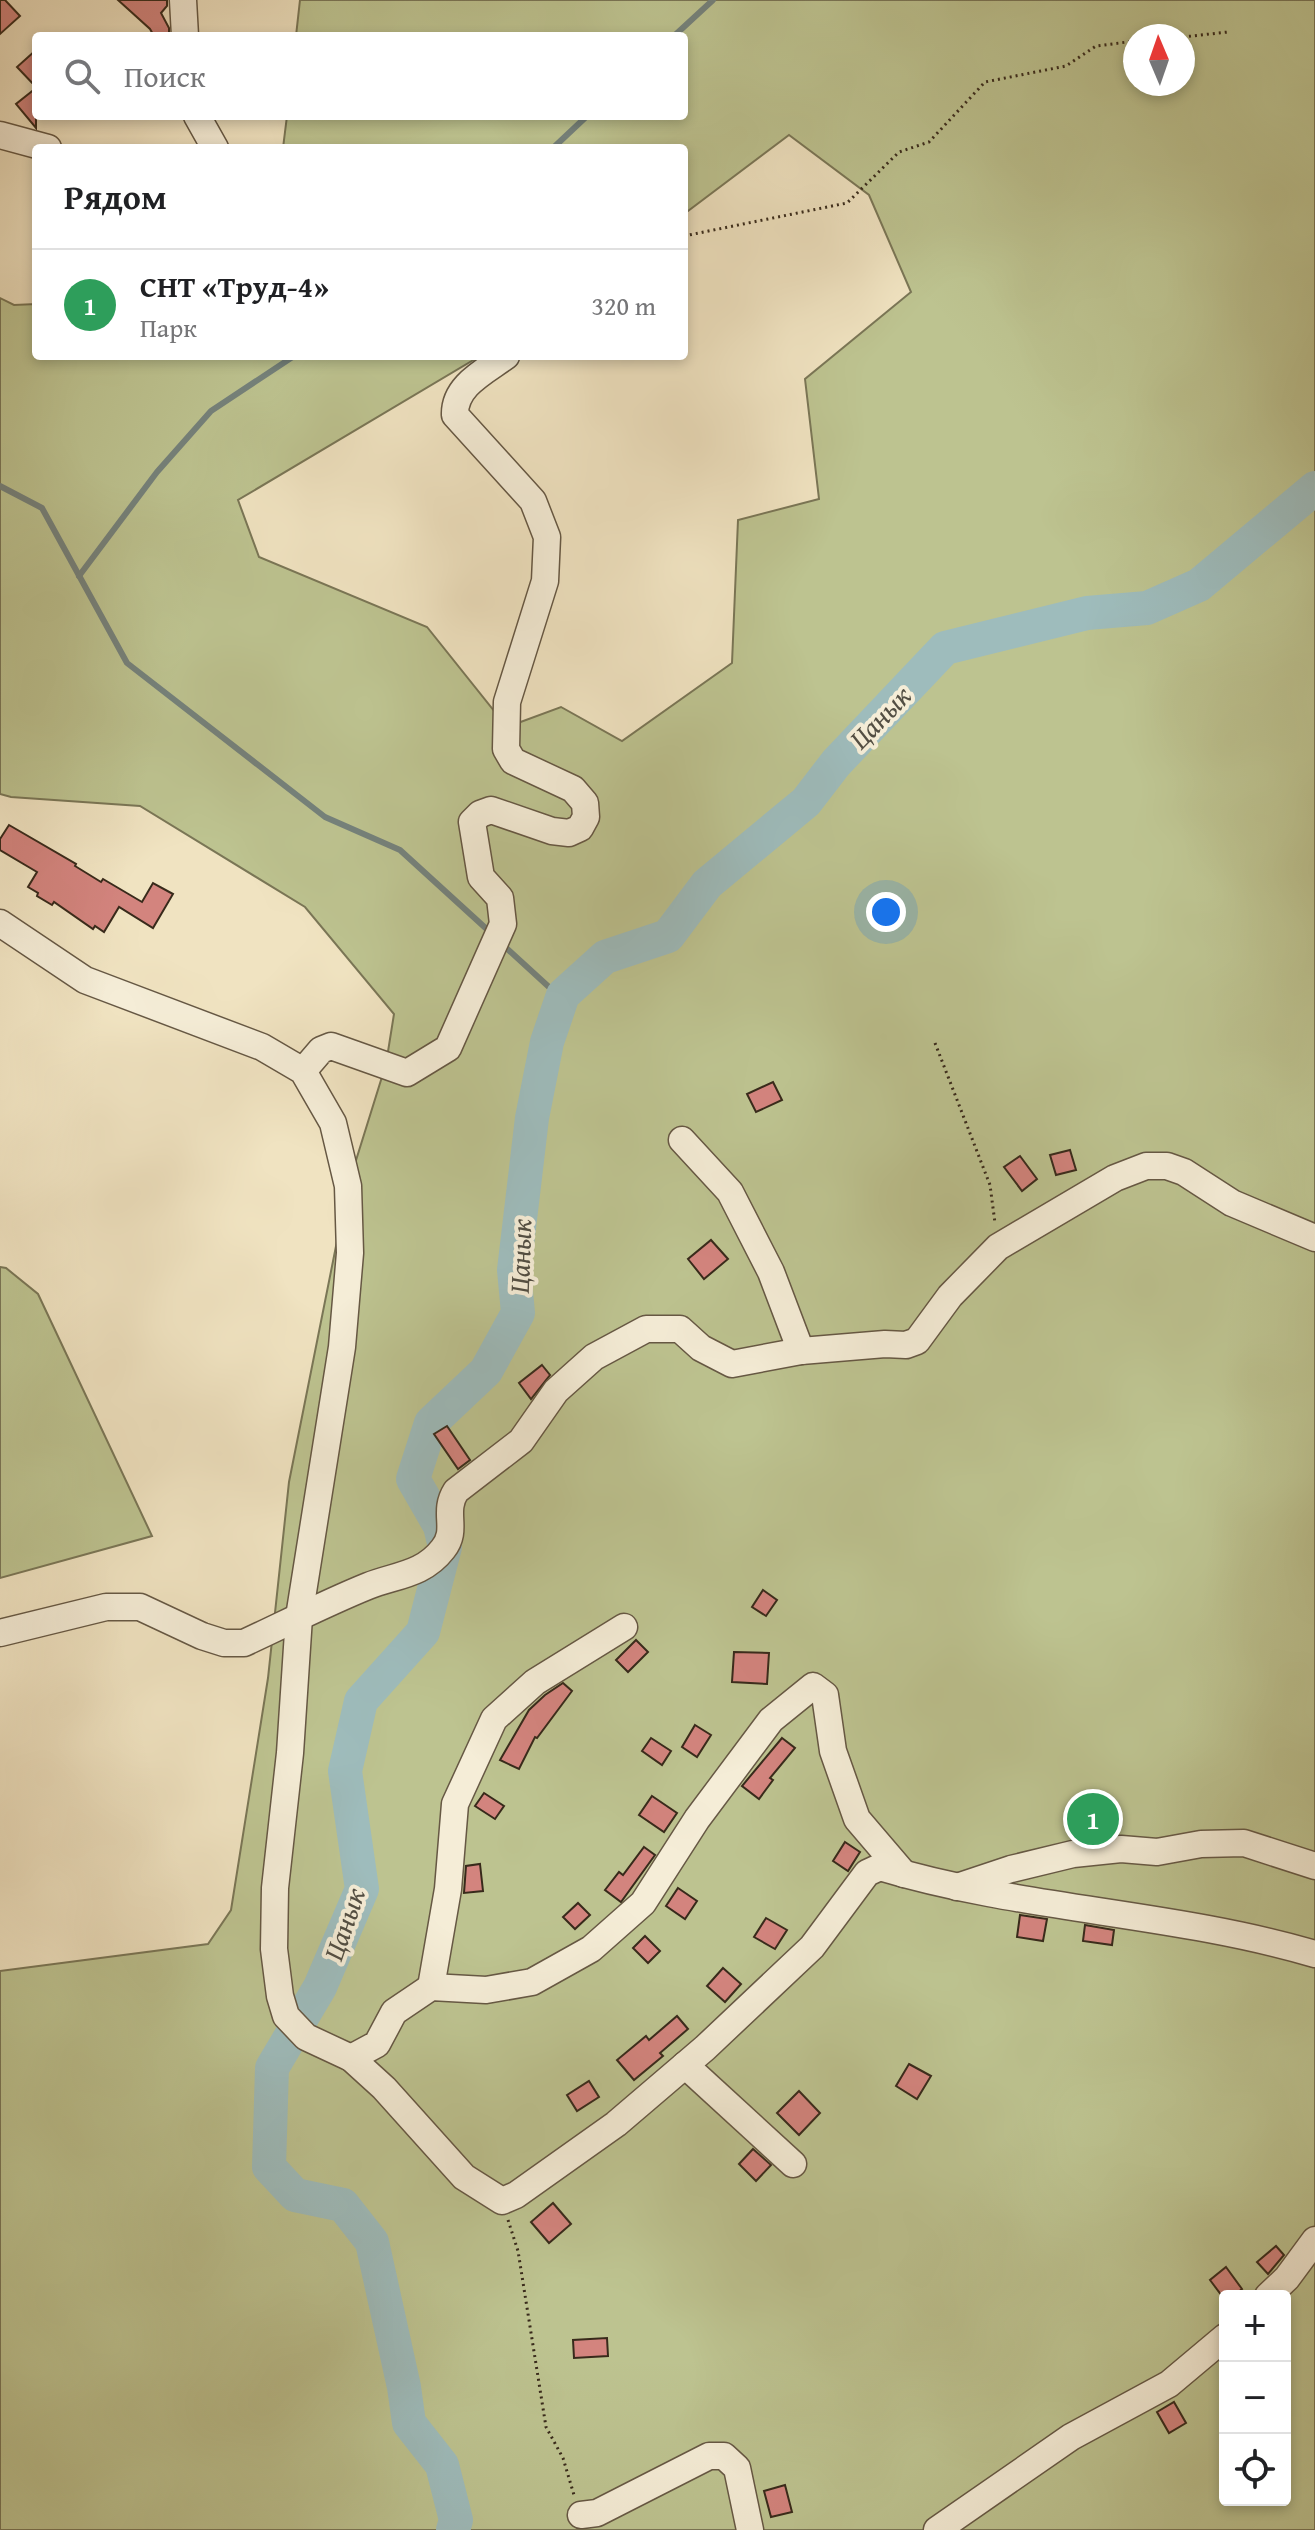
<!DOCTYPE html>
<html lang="ru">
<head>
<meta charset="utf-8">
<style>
  body { margin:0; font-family:"Gentium Book Plus",serif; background:#f2f2f2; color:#202124 }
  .controls { position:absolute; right:24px; bottom:24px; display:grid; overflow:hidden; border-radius:8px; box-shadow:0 4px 12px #0003 }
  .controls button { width:72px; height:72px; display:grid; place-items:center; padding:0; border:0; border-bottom:2px solid #e0e0e0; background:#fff; color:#202124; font:40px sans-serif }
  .compass { position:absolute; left:1123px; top:24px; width:72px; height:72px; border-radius:50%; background:#fff; box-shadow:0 4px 12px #0003; rotate:358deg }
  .you { position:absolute; left:886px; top:912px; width:28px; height:28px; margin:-20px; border:6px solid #fff; border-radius:50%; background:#1a73e8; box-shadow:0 0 0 12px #1a73e833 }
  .badge { display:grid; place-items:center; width:52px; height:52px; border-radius:50%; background:#8f2418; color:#fff; font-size:26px; font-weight:700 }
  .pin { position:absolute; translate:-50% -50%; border:4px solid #fff; box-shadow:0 2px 8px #0006 }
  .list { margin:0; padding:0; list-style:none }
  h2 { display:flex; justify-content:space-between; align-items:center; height:104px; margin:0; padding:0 32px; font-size:34px }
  h2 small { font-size:26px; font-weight:400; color:#757577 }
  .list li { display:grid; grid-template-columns:52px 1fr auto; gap:24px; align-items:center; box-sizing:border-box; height:112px; padding:0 32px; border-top:2px solid #e0e0e0 }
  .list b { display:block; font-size:30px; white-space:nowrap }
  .list p { margin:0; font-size:26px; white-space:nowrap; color:#757577 }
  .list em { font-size:26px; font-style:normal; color:#757577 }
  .icon { flex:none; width:44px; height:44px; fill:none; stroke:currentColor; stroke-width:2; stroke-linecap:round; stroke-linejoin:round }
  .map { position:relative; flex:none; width:1315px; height:2530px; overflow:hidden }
  .search { position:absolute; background:#fff; box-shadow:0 4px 12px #0003; left:32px; top:32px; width:656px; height:88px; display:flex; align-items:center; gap:20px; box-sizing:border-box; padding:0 28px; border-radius:8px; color:#757577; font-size:30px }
  .panel { position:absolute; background:#fff; box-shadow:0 4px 12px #0003; left:32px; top:144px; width:656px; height:216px; border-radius:8px }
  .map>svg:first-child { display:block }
  .green { fill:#bdc390; stroke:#7a7656; stroke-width:2; fill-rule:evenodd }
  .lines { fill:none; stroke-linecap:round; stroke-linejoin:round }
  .stream { stroke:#75827c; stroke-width:6 }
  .river { stroke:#9ebcbc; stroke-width:34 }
  .building { fill:#d3847e; stroke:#382a1b; stroke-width:2 }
  .minor-casing { stroke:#665844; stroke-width:29 }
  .path { stroke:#382a1b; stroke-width:3; stroke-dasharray:2 4; stroke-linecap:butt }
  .minor { stroke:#f5edd7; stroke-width:26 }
  .labels { text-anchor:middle; stroke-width:8; stroke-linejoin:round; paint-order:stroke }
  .water-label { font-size:28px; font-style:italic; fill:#524e43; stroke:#f5edd7 }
</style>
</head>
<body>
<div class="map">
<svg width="1315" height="2530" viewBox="0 0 1315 2530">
  <rect width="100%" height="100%" fill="#f0e3c1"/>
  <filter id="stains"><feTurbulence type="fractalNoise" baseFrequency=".0025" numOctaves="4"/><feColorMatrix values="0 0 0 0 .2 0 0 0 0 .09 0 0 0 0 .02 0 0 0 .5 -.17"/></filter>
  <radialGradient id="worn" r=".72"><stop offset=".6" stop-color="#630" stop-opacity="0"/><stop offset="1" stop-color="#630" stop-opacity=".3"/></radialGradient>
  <g class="green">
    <path d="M 300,0 L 1315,0 L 1315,2530 L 0,2530 L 0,1971 L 208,1944 L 231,1910 L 268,1678 L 289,1482 L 348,1186 L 386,1064 L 394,1014 L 305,907 L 140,806 L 11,797 L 0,794 L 0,298 L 14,305 L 36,304 L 36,356 L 480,356 L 238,500 L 259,557 L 427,627 L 507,727 L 561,707 L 622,741 L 732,663 L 738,520 L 819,499 L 805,379 L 911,292 L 869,195 L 789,135 L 684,214 L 684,148 L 283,148 L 287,116 L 684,116 L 684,36 L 296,36 ZM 1135,36 L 1183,36 L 1183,84 L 1135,84 ZM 1225,2296 L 1285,2296 L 1285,2500 L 1225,2500 Z"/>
    <polygon points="0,1267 6,1268 38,1294 152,1536 0,1578"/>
  </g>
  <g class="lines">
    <g class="stream">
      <polyline points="674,36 713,0"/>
      <polyline points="553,148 587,116"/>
      <polyline points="0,486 42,508 127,663 325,817 400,850 491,933"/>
      <polyline points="79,576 157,472 211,411 294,356"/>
      <polyline points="502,944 561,998"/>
    </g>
    <polyline class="river" points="453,2530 456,2520 442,2465 409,2423 404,2387 372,2242 343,2205 295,2195 269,2167 272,2068 320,1987 362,1889 345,1771 361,1701 423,1632 445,1547 440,1526 413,1479 431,1423 486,1371 518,1313 514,1270 532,1118 547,1042 563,995 605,957 668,936 707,884 806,802 836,763 945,648 1087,613 1147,608 1199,585 1315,488"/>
  </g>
  <g class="building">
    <polygon points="0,0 5,0 20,16 0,34"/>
    <polygon points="118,0 167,0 167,6 161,13 169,28 169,36 154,36 150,29"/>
    <polygon points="36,50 36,87 17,67"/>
    <polygon points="36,88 36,128 16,104"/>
    <polygon points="9,825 76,864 75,866 101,882 103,879 142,902 153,883 173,894 153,928 119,907 104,932 95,926 93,929 54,902 52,905 37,896 38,893 28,887 37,872 0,850 0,839"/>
    <polygon points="773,1082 782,1100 756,1112 747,1094"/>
    <polygon points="1070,1150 1076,1170 1056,1175 1050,1155"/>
    <polygon points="1020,1156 1037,1179 1022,1191 1004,1167"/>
    <polygon points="711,1240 728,1259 704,1279 688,1259"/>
    <polygon points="542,1365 550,1375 531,1399 519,1383"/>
    <polygon points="447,1426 470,1460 458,1469 434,1434"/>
    <polygon points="763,1590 777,1600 766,1616 752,1607"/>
    <polygon points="636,1640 648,1652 628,1672 616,1660"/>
    <polygon points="734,1652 769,1653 767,1684 732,1682"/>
    <polygon points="563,1683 572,1691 537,1738 535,1737 519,1769 500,1760 529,1710 545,1695"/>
    <polygon points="695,1725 711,1735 697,1757 682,1747"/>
    <polygon points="651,1738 671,1751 662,1765 642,1751"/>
    <polygon points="782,1738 795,1748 770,1778 773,1780 759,1799 742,1786"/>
    <polygon points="484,1793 504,1806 495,1819 475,1806"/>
    <polygon points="652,1796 677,1813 664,1832 639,1815"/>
    <polygon points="845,1842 860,1852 848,1871 833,1861"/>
    <polygon points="644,1847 655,1855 621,1902 605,1890 619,1872 623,1875"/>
    <polygon points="480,1864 483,1891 464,1893 466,1866"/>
    <polygon points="678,1888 697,1901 685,1919 666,1906"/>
    <polygon points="578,1903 590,1915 575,1929 563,1917"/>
    <polygon points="1020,1915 1047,1919 1043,1941 1017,1937"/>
    <polygon points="766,1918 787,1930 775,1949 754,1937"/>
    <polygon points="1085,1925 1114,1930 1112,1945 1083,1941"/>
    <polygon points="645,1936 660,1951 648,1963 633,1948"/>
    <polygon points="723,1968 741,1984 725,2002 707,1986"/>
    <polygon points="677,2016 688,2029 660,2053 663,2056 634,2080 617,2060 646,2036 649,2040"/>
    <polygon points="909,2064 931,2076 917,2099 896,2086"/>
    <polygon points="589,2081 599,2097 577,2111 567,2095"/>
    <polygon points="799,2091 820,2113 799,2135 777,2113"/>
    <polygon points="753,2149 771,2165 756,2181 739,2164"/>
    <polygon points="553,2203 571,2224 549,2243 531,2222"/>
    <polygon points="1276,2246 1284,2255 1268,2274 1257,2262"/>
    <polygon points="1226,2267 1242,2289 1233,2296 1225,2296 1225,2300 1210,2280"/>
    <polygon points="607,2338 608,2356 574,2358 573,2340"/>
    <polygon points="1174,2402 1186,2423 1169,2433 1157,2412"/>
    <polygon points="785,2485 792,2512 771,2517 764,2491"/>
  </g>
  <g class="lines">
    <g class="minor-casing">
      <g id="minor">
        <polyline points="183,0 185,36"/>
        <polyline points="197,116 215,148"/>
        <polyline points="0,135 48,148"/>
        <path d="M 0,923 L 85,980 L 262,1047 L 303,1071 L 333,1123 L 348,1186 L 350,1253 L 342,1347 L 299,1617 L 290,1753 L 275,1888 L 274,1949 L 280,1996 L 286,2016 L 306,2037 L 351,2058 L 384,2088 L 464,2177 L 502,2201 L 516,2195 L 616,2124 L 705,2048 L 812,1947 L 867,1873 L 880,1867 C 1022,1910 1172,1912 1315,1954"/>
        <path d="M 303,1071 L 321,1050 L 331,1046 L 407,1073 L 448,1048 L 503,924 L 500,898 L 481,877 L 472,822 L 480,814 L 491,810 L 552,831 L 569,833 L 580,828 L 586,817 L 585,803 L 573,789 L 513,761 L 506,749 L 507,702 L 545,581 L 547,537 L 533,501 L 455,415 C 454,386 484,372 506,356"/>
        <polyline points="682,1140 730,1192 771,1272 801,1351"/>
        <path d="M 0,1633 L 106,1607 L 140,1607 L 202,1636 L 224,1643 L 244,1643 C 285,1624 326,1603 368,1586 C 396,1575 423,1575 443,1549 C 459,1529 442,1513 456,1491 L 521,1441 L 556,1391 L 594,1357 L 646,1329 L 680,1329 L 701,1348 L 732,1364 L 801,1351 L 885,1344 L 906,1345 L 917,1341 L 950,1296 L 998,1247 L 1115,1178 L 1146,1166 L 1167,1166 L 1184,1172 L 1232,1203 L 1315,1238"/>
        <polyline points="957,1887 1011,1869 1073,1854 1121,1849 1157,1852 1201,1844 1244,1843 1315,1866"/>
        <polyline points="431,1987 448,1889 455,1804 494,1719 535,1682 624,1627"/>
        <polyline points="351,2058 377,2044 394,2012 431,1987 486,1990 532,1982 591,1949 643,1903 697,1819 771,1720 813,1686 825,1695 833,1751 857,1819 904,1874"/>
        <polyline points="685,2065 793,2164"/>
        <polyline points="1268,2296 1287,2278 1315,2240"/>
        <polyline points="581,2515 597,2513 709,2456 724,2456 737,2468 750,2530"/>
        <polyline points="937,2530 1071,2437 1169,2384 1225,2337"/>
      </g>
    </g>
    <g class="path">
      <polyline points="1183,37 1228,32"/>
      <polyline points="684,236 847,203 899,152 929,142 985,82 1066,66 1096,46 1135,41"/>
      <polyline points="935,1043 990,1185 995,1223"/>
      <polyline points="508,2220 518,2251 546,2427 563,2458 574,2495"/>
    </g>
    <use href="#minor" class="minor"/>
  </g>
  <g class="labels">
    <g class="water-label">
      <text transform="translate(880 717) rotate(-46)" y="10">Цанык</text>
      <text transform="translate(520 1256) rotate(-88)" y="10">Цанык</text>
      <text transform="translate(344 1924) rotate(-71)" y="10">Цанык</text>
    </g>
  </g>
  <rect width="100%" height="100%" filter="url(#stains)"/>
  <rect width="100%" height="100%" fill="url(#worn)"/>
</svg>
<div class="controls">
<button>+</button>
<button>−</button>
<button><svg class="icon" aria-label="locate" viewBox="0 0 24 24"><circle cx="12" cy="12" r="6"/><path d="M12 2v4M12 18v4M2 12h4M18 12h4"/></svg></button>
</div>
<svg class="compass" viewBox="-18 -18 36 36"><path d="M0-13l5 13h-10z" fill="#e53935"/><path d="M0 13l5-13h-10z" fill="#757577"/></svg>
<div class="you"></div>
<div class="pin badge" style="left:1093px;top:1819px;background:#2e9e5b">1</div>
<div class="search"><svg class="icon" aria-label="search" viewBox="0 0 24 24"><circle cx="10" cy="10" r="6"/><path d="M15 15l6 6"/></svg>Поиск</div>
<section class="panel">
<h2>Рядом<small></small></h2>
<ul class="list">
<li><span class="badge" style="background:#2e9e5b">1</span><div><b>СНТ «Труд-4»</b><p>Парк</p></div><em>320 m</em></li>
</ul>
</section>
</div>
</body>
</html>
